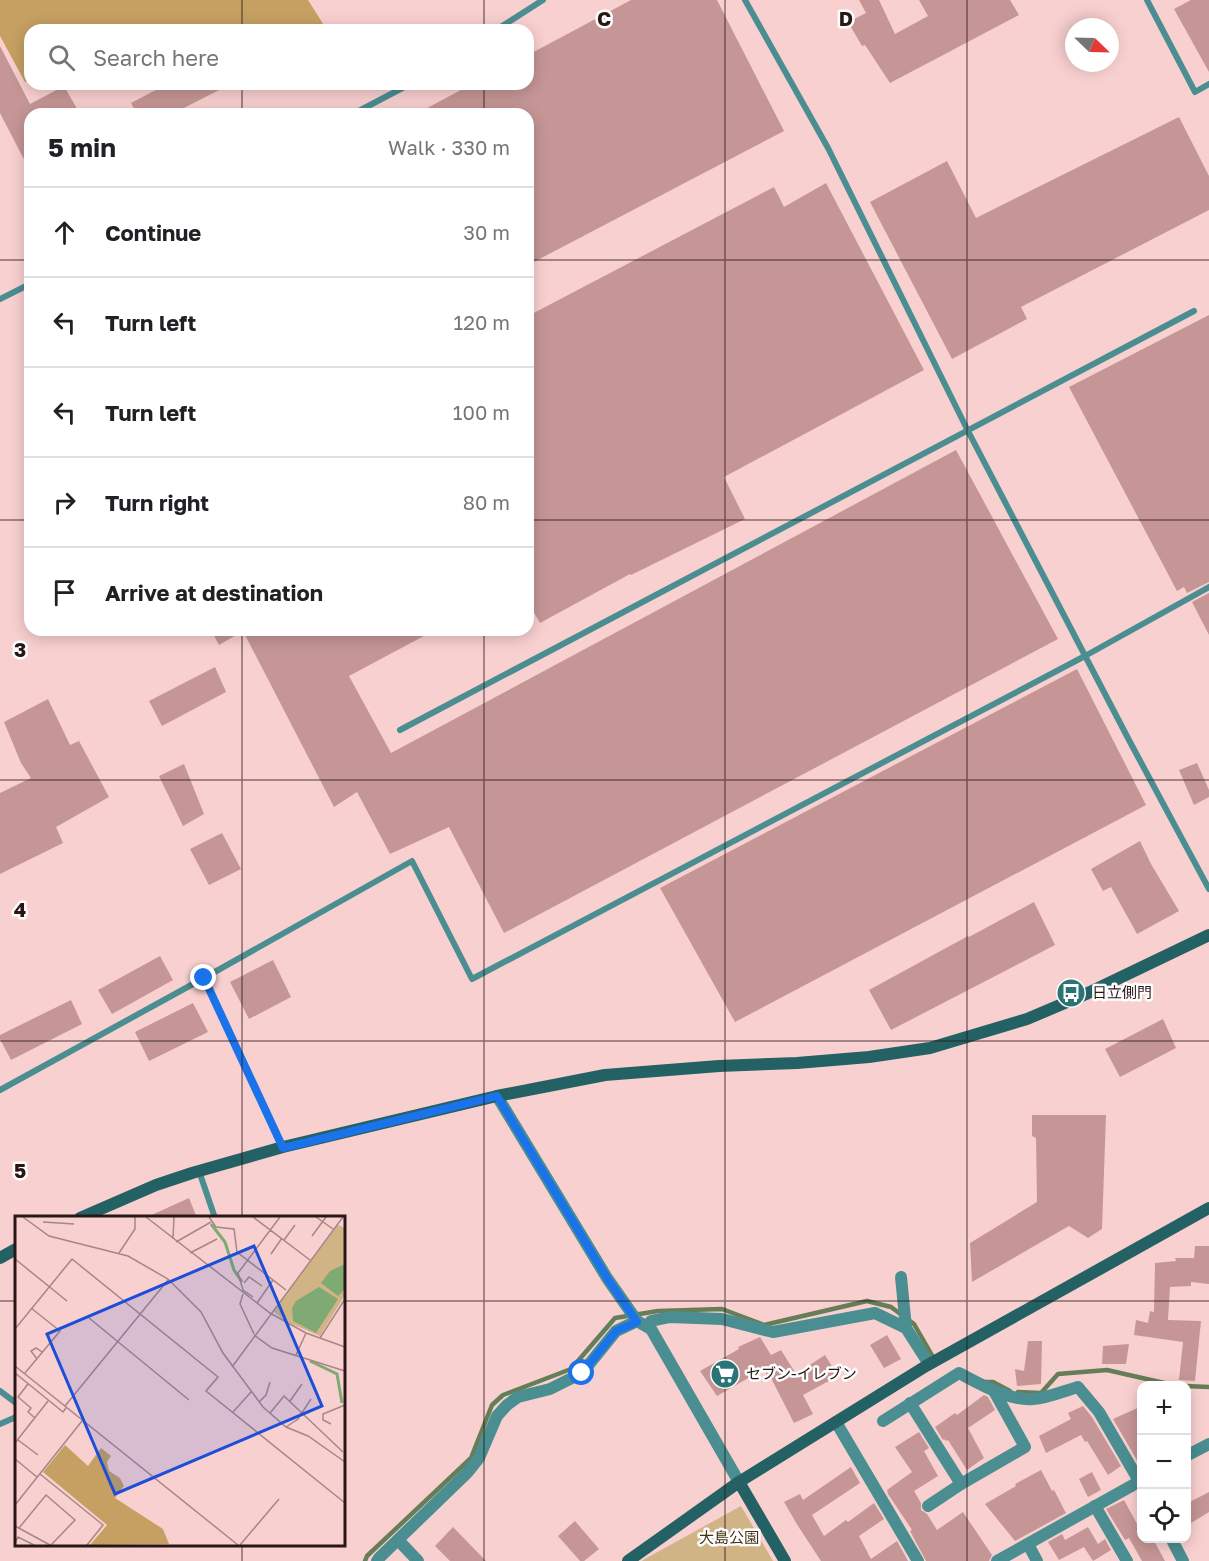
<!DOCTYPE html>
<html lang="en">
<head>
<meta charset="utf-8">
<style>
  body { margin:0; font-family:"Golos Text","Noto Sans JP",sans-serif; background:#f2f2f2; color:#202124 }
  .controls { position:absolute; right:18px; bottom:18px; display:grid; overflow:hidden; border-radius:12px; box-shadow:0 3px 15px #0003 }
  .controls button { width:54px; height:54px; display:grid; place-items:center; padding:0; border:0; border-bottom:2px solid #e0e0e0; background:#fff; color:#202124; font:30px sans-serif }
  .compass { position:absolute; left:1065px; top:18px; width:54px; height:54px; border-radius:50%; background:#fff; box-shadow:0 3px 15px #0003; rotate:113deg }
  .stop { position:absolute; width:18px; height:18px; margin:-14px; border:4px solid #1a73e8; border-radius:50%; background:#fff }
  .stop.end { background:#1a73e8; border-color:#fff; box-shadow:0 2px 6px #0008 }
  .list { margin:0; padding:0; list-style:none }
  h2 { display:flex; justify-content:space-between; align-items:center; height:78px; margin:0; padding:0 24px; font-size:26px }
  h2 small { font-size:20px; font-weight:400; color:#757577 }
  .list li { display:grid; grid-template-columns:39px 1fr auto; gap:18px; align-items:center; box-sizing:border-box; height:90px; padding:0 24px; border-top:2px solid #e0e0e0 }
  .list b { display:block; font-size:22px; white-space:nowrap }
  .list em { font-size:20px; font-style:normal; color:#757577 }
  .icon { flex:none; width:33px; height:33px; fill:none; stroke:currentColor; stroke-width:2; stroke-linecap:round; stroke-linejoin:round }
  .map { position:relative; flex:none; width:1209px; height:1561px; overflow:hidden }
  .search { position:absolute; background:#fff; box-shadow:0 3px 15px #0003; left:24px; top:24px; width:510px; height:66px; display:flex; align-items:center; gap:15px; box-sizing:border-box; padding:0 21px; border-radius:18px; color:#757577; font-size:22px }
  .panel { position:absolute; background:#fff; box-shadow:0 3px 15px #0003; left:24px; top:108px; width:510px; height:528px; border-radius:18px }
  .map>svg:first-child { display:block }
  .green { fill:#d1b486 }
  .forest { fill:#c6a062 }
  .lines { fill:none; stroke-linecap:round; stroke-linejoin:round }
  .stream { stroke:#657e57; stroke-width:4.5 }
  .building { fill:#c69696 }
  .lane { stroke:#4b8e91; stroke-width:6 }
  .street { stroke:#4b8e91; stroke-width:12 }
  .secondary { stroke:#246164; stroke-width:12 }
  .route { stroke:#1a73e8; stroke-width:8 }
  .grid { fill:none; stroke:#291717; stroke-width:1.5; stroke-opacity:0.55 }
  .labels { text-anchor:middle; stroke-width:5; stroke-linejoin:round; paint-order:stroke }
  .poi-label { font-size:15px; fill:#291717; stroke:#fdfdfd; text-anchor:start }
  .park-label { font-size:15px; fill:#443317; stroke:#fdfdfd }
  .inset-river { fill:none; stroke:#7faa73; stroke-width:3 }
  .inset-road { fill:none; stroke:#a68686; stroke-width:1.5 }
  .view { fill:#1d4ed8; fill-opacity:0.15; stroke:#1d4ed8; stroke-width:3 }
  .inset-edge { fill:none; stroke:#291717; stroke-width:3 }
  .grid-label { font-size:20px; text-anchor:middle; font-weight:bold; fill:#291717; stroke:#fdfdfd; stroke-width:5; stroke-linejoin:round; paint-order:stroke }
</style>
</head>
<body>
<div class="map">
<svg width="1209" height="1561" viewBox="0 0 1209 1561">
  <rect width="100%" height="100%" fill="#f9d0d0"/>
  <polygon class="green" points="741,1506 773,1561 642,1561 643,1560"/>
  <polygon class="forest" points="0,0 308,0 327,30 186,30 166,27 161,30 30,30 30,82 25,82 0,36"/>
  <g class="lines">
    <g class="stream">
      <polyline points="985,1382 993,1382 1010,1391"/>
      <polyline points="1186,1386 1209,1387"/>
      <polyline points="1018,1392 1041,1393 1058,1374 1107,1370 1173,1385 1182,1386"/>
      <polyline points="365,1561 367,1556 471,1458 492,1405 503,1395 571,1369 615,1318 658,1311 722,1309 764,1325 867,1301 891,1307 914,1324 933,1357"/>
    </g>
  </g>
  <g class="building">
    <polygon points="631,0 717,0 784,131 528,265 528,114 416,114 472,84 528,84 528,55"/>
    <polygon points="859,0 879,0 895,34 928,16 919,0 1010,0 1019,15 890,83 865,45 862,46 848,22 866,13"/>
    <polygon points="1191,0 1209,0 1209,72 1174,9"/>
    <polygon points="0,46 30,104 64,86 80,114 30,114 30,171 0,113"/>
    <polygon points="167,84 231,84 172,114 137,114 131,103"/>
    <polygon points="1179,117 1209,176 1209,210 1021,307 1027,319 952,359 870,202 947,161 976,218"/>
    <polygon points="826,183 924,370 724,477 745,519 631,575 630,574 540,623 528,602 528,316 774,187 784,207"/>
    <polygon points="1209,315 1209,582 1187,593 1184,587 1177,591 1069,387"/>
    <polygon points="956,450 1058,639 504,933 449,827 390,854 357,792 334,807 243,631 219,645 211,630 435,630 349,676 391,753"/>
    <polygon points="1209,593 1209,635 1192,602"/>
    <polygon points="215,667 226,692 162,726 149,701"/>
    <polygon points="1077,669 1146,805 735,1022 660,888"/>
    <polygon points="48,699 70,745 79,741 109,797 56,827 63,843 0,874 0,793 31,778 21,763 4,722"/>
    <polygon points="1197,763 1209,790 1209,797 1194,805 1179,770"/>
    <polygon points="184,764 204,814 183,826 159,776"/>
    <polygon points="222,833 241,869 209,885 190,849"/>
    <polygon points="1140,841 1151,864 1179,911 1137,934 1111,887 1103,891 1091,869"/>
    <polygon points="1034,902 1055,945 891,1030 869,990 968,936 969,937"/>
    <polygon points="160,956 173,980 112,1014 98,990"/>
    <polygon points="273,960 291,997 249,1019 230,982"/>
    <polygon points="71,1000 82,1024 11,1060 0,1039 0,1035"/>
    <polygon points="193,1003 208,1032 149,1061 135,1032"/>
    <polygon points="1163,1019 1176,1048 1120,1077 1105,1049"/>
    <polygon points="1032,1115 1106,1115 1102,1229 1088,1238 1069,1226 972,1282 970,1243 1037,1202 1036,1138 1032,1136"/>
    <polygon points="189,1198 197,1218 145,1218"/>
    <polygon points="1195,1246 1209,1246 1209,1284 1191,1282 1191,1286 1170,1287 1168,1320 1201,1321 1195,1381 1179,1380 1183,1342 1134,1335 1136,1320 1148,1323 1150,1311 1154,1312 1155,1263 1176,1261 1175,1258 1194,1258"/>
    <polygon points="887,1335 901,1359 884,1368 870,1345"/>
    <polygon points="760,1337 771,1355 781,1350 796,1374 825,1355 838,1376 803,1395 813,1414 794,1423 771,1378 769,1379 764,1369 717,1396 700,1371 739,1349 738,1347"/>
    <polygon points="1028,1341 1042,1341 1041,1384 1017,1386 1015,1369 1024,1371"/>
    <polygon points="1129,1344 1126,1364 1102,1364 1103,1346"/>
    <polygon points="984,1395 988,1397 995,1410 968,1428 984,1458 967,1470 948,1440 946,1441 944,1439 943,1440 935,1427 955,1413 957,1415"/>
    <polygon points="1083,1406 1092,1417 1121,1466 1108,1475 1087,1441 1085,1442 1081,1435 1046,1453 1039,1436 1071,1419 1068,1413"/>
    <polygon points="1142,1406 1142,1469 1113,1419"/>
    <polygon points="919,1432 929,1448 924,1451 938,1476 914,1491 921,1503 921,1510 927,1514 937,1530 963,1512 992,1555 989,1561 926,1561 910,1531 912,1530 888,1494 887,1490 912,1472 895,1447"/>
    <polygon points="851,1467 860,1483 812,1515 824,1536 846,1520 848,1522 874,1503 884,1519 859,1536 871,1559 897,1541 908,1561 821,1561 798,1526 784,1502 800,1494 803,1500"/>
    <polygon points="1041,1470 1052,1491 1054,1490 1066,1513 1015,1541 985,1504 1016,1486 1015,1484"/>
    <polygon points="1092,1472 1101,1490 1088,1497 1079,1479"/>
    <polygon points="1209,1492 1209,1512 1186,1526 1186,1504"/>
    <polygon points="1124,1500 1142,1533 1142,1539 1153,1539 1165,1561 1142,1561 1129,1538 1125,1540 1106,1509"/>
    <polygon points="575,1521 599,1549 584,1561 580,1561 558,1536"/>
    <polygon points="453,1527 486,1561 450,1561 435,1546"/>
    <polygon points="1088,1527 1098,1544 1105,1539 1111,1550 1093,1561 1084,1547 1059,1560 1048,1542 1062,1534 1065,1540"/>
  </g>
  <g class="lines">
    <g class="lane">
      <polyline points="745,0 828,148 968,431 1130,742 1209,889"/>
      <polyline points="1147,0 1195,92 1209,84"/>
      <polyline points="496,30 543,0"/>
      <polyline points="353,114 410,84"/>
      <polyline points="0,299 30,284"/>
      <polyline points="400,730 1194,311"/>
      <polyline points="204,978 282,1147"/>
      <polyline points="0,1090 204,978 412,861 472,979 1085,656 1209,587"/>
      <polyline points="199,1171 215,1218"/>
      <polyline points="0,1391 16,1403"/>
      <polyline points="0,1424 16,1417"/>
    </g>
    <g class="street">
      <polyline points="497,1096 607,1278 637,1321 651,1329 739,1482"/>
      <polyline points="901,1277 906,1328"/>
      <polyline points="648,1327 651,1321 670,1317 722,1319 773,1332 875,1313 906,1328 929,1364"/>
      <polyline points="910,1403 961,1484"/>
      <path d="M 883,1421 L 959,1373 C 980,1384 1009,1401 1033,1399 C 1048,1398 1064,1391 1078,1387 L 1099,1412 L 1142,1486"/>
      <polyline points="836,1422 918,1561"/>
      <polyline points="1186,1456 1209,1444"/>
      <polyline points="928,1506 961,1484 1025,1447 994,1391"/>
      <polyline points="1095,1506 1127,1561"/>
      <polyline points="1171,1538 1183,1561"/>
      <polyline points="398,1540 418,1561"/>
      <polyline points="1028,1544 1037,1561"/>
      <polyline points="377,1561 379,1558 467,1473 479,1458 497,1416 507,1405 518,1397 550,1389 582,1373 616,1331 637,1321"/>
      <polyline points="997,1561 1142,1480"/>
    </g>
    <g class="secondary">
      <polyline points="80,1218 156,1185 192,1173 283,1147 497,1096 605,1075 719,1066 797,1063 869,1057 930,1048 1027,1019 1086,994 1209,935"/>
      <polyline points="0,1258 16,1249"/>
      <polyline points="739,1482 785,1561"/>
      <polyline points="628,1561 739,1482 926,1366 1209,1208"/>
    </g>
  </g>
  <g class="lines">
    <polyline class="route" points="204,978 283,1148 497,1096 607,1278 637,1322 616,1331 582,1373"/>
  </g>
  <path class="grid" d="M 242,0 L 242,30M 484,0 L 484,30M 725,0 L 725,1561M 967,0 L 967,1561M 242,84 L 242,114M 484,84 L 484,114M 0,260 L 30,260M 528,260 L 1209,260M 0,520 L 30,520M 528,520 L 1209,520M 242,630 L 242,1218M 484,630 L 484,1561M 0,780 L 1209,780M 0,1041 L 1209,1041M 0,1301 L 16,1301M 344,1301 L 1209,1301M 242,1544 L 242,1561"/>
  <defs>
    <g id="bus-disc" transform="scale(1.5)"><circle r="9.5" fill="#2a7477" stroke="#fdfdfd"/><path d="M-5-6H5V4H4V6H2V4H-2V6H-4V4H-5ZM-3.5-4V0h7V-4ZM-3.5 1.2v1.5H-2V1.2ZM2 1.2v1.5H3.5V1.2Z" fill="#fff"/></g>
    <g id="supermarket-disc" transform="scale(1.5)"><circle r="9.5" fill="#2a7477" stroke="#fdfdfd"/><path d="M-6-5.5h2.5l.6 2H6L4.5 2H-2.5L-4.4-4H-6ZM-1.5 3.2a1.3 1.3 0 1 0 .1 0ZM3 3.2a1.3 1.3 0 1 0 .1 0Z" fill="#fff"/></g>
  </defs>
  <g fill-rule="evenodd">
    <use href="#bus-disc" x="1071" y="993"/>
    <use href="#supermarket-disc" x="725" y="1374"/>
  </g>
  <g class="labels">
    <g class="poi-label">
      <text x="1092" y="998">日立側門</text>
      <text x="746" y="1379">セブン-イレブン</text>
    </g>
    <g class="park-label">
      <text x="729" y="1543">大島公園</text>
    </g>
  </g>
  <g transform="translate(15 1216)">
    <rect width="330" height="330" fill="#f9d0d0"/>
    <path d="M 323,9 L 330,12 L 330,79 L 305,120 L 270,105 L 258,95 Z" fill="#d1b486"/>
    <path d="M 50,229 L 73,250 L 86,232 L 96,240 L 92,246 L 94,255 L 105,262 L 109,270 L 100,282 L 148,313 L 154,328 L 75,329 L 92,309 L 28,256 Z" fill="#c6a062"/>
    <path d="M 330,48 L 330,73 L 323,80 L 306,67 L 315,55 ZM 304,71 L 323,83 L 301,117 L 278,105 L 277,92 L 281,85 Z" fill="#7faa73"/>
    <path class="inset-river" d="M 196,8 L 210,26 L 219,54 L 227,66M 295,145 L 322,158 L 327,187"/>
    <path class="inset-road" d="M 8,1 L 34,20 L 113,40 L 153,63 L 186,96 L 208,137 L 248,191 L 271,211 L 293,220 L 330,246M 131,1 L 255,97 L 291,117 L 330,131M 194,1 L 201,11 L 219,13 L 222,36 L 271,74M 238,1 L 295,44M 301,1 L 318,13M 28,6 L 59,8M 297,20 L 311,1M 158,23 L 159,1M 269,24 L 280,9M 161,26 L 196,6M 104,37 L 120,13 L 120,1M 175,37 L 202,23M 256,38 L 267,22M 0,43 L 52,85M 229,67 L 234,61 L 247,70M 228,78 L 225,88 L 239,118M 238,81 L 228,74 L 223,57 L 265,1M 242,87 L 258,64M 74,102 L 174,184M 0,113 L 57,43 L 203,161 L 191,175 L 330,287M 239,119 L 257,132 L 330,155M 305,122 L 330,83M 281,139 L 291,117M 22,143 L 16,135 L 21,132 L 27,136M 0,150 L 223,329M 217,151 L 328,1M 0,157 L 48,196 L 51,192M 10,157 L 45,115 L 16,92M 13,168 L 3,181 L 16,192 L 13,196 L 20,202M 275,185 L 287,168M 244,186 L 251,179 L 255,166M 50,190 L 153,64M 218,196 L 236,176M 255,197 L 269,180 L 328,236M 316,208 L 308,204 L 308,198 L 330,189M 271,211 L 283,203 L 296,183M 3,224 L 23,239M 0,227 L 33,185M 0,243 L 22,261M 25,258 L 88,309 L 72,329M 0,289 L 67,205M 0,310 L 35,329M 4,312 L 31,279 L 60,304 L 36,329M 0,327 L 3,321 L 19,329M 225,329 L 264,283"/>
    <path class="view" d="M 239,30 L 307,190 L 100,278 L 32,118 Z"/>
    <rect width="330" height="330" class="inset-edge"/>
  </g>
  <g class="grid-label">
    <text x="604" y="26">C</text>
    <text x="846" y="26">D</text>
    <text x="20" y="657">3</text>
    <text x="20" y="917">4</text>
    <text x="20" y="1178">5</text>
  </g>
</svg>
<div class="controls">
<button>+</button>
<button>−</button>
<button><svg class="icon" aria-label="locate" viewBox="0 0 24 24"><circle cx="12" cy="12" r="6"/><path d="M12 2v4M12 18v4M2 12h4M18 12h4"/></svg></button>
</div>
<svg class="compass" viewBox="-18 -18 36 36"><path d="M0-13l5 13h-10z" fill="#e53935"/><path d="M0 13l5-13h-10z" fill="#757577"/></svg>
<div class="stop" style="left:582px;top:1373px"></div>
<div class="stop end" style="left:204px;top:978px"></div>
<div class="search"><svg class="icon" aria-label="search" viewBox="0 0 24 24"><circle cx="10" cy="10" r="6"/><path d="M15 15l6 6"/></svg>Search here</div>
<section class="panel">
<h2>5 min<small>Walk · 330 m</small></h2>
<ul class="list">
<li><svg class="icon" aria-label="ahead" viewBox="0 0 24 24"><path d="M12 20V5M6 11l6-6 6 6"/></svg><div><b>Continue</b></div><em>30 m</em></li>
<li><svg class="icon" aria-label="left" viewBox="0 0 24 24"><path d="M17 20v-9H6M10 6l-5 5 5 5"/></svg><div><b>Turn left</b></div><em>120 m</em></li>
<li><svg class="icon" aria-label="left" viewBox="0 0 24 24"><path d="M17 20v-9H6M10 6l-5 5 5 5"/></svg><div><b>Turn left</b></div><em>100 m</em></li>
<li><svg class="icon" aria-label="right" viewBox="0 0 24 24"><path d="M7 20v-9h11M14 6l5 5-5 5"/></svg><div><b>Turn right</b></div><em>80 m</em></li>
<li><svg class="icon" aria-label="arrive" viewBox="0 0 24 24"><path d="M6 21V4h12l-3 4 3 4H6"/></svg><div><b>Arrive at destination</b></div></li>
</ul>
</section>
</div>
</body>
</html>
